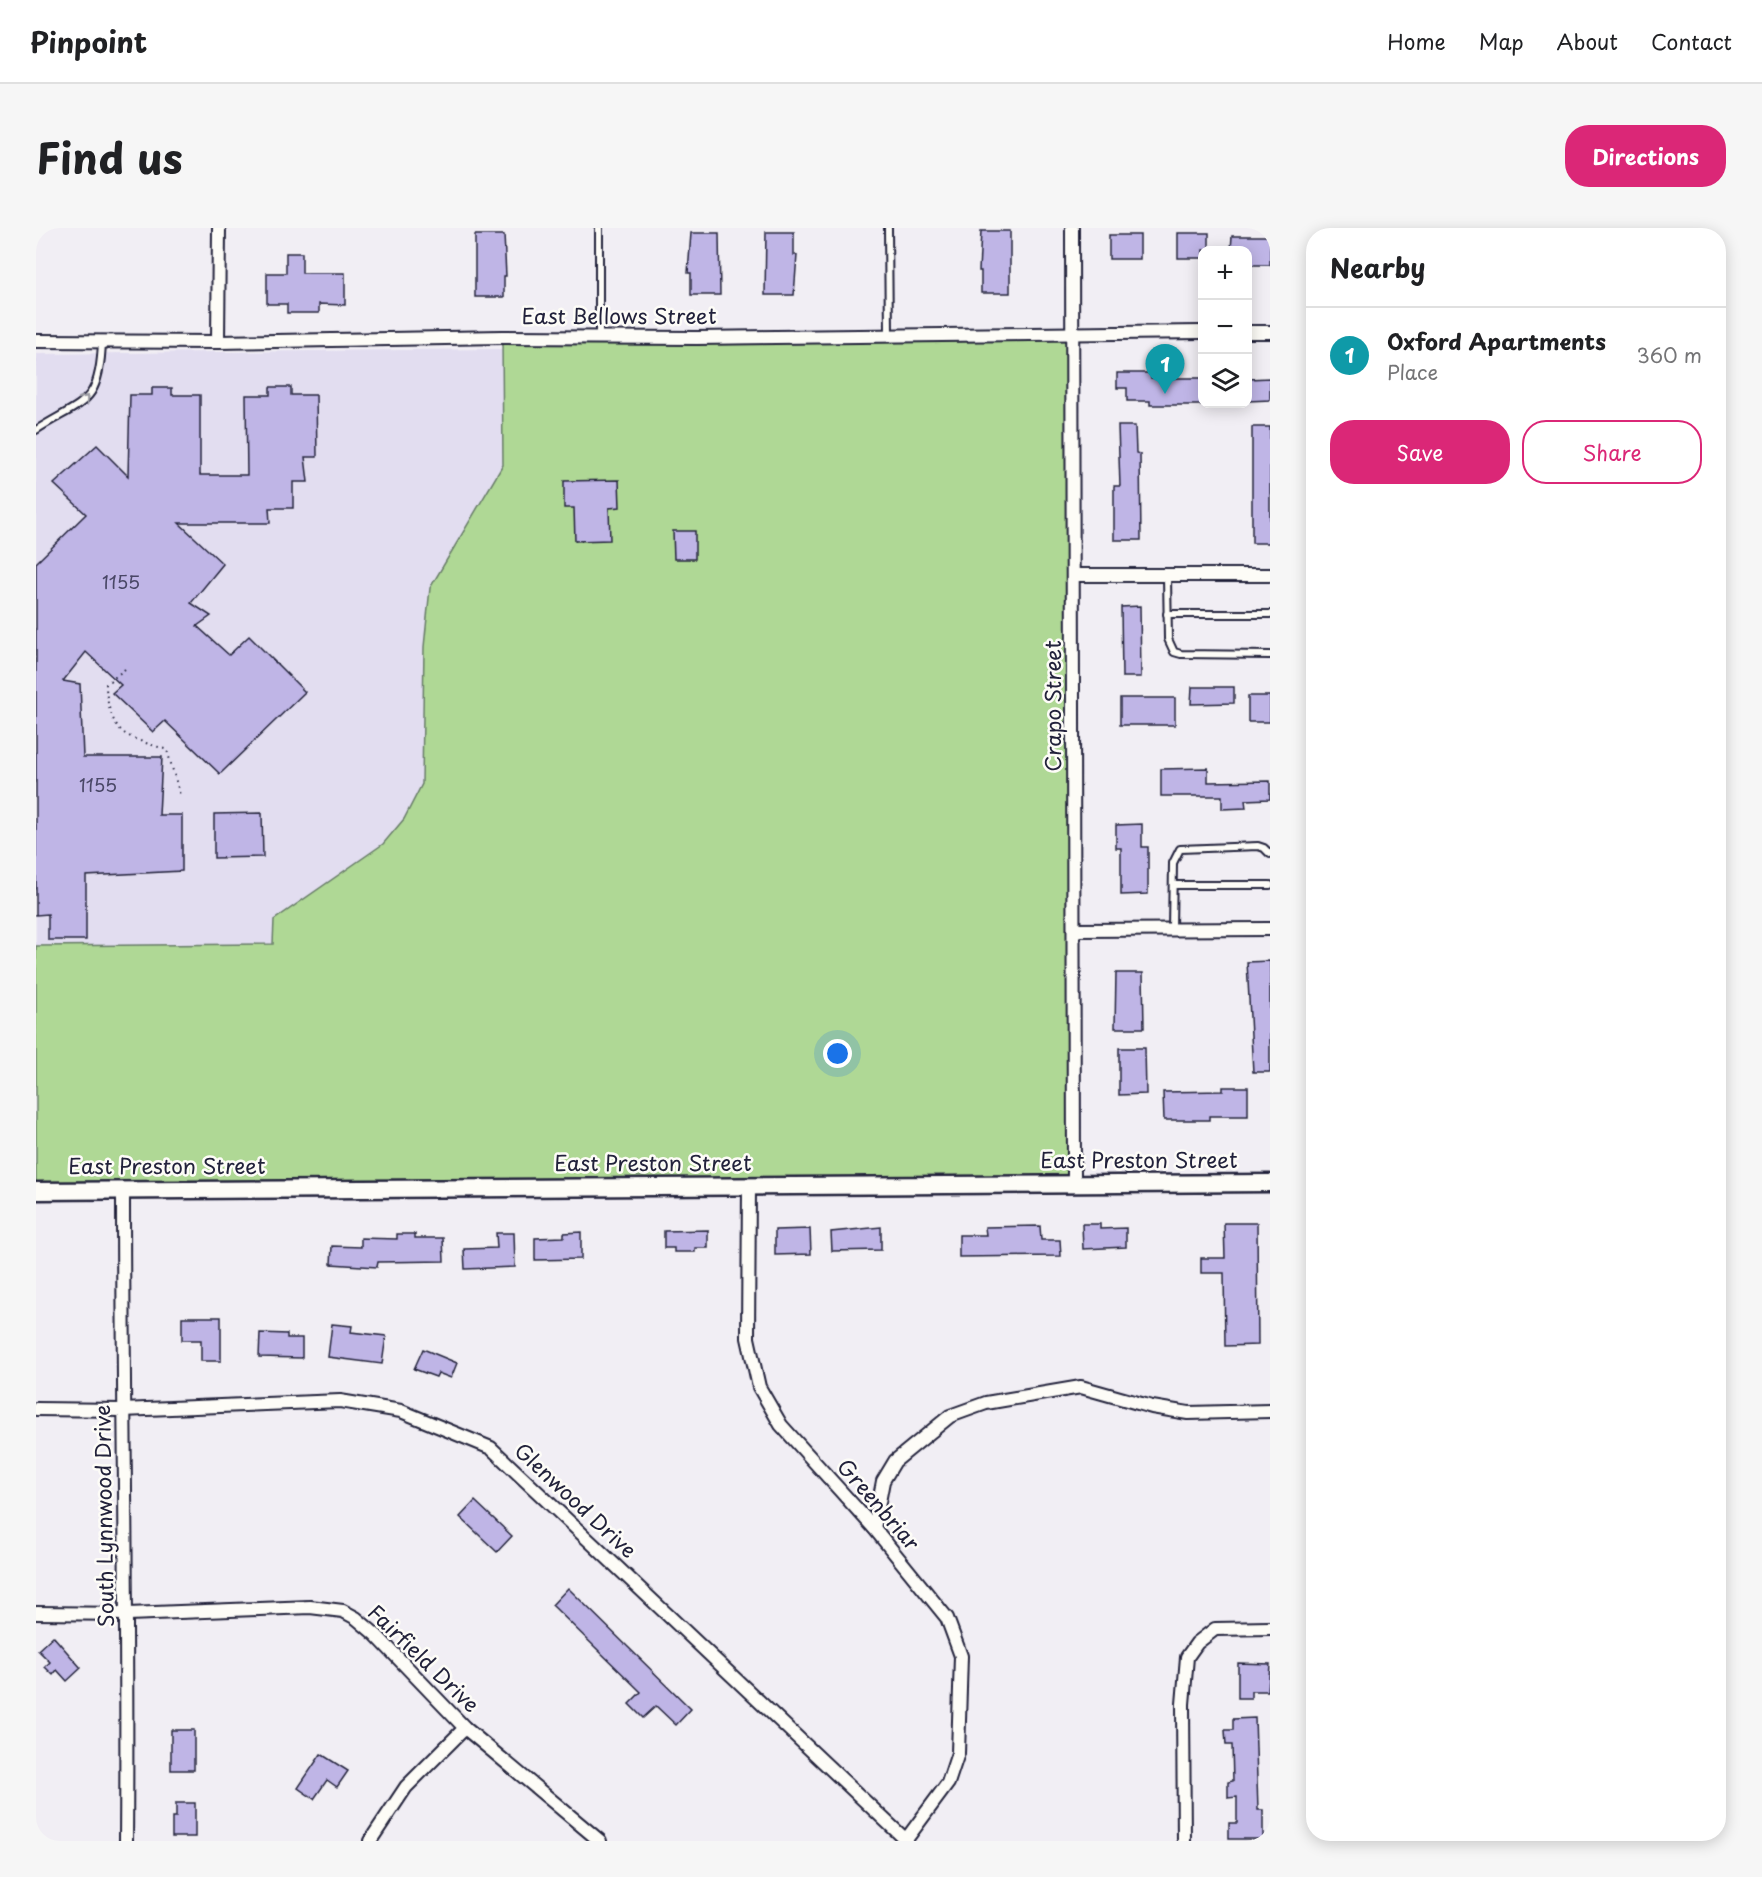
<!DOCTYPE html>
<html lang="en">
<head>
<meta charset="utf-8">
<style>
  body { margin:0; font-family:"Playpen Sans",sans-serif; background:#f6f6f6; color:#202124 }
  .controls { position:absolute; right:18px; top:18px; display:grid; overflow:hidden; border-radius:12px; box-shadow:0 3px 15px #0003 }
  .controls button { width:54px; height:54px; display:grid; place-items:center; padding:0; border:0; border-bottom:2px solid #e0e0e0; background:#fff; color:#202124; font:30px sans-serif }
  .you { position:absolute; left:802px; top:826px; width:21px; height:21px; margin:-15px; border:4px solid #fff; border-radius:50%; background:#1a73e8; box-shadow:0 0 0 9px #1a73e833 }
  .badge { display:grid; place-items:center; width:39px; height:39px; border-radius:50%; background:#db2777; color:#fff; font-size:20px; font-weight:700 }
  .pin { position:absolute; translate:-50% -50px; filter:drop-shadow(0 2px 3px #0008) }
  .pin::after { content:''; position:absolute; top:32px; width:21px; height:18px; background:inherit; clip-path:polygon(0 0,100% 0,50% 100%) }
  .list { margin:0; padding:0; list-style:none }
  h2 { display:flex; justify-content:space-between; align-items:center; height:78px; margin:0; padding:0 24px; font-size:26px }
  h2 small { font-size:20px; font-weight:400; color:#757577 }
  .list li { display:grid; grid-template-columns:39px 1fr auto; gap:18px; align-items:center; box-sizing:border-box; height:96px; padding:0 24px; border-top:2px solid #e0e0e0 }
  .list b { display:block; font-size:22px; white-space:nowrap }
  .list p { margin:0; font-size:20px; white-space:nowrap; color:#757577 }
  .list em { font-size:20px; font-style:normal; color:#757577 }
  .actions { display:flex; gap:12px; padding:18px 24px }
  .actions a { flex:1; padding:14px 0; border:2px solid #db2777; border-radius:24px; text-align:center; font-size:21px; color:#db2777 }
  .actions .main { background:#db2777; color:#fff }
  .icon { flex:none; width:33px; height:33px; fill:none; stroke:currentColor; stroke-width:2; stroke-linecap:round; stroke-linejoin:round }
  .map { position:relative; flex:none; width:1234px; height:1613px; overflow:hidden; border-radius:24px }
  header { display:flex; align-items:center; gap:36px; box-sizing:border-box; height:84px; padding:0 30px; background:#fff; border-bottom:2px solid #e0e0e0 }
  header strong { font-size:28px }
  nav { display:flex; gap:33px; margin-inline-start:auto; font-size:21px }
  .intro { display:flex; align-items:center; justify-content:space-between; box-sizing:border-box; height:144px; padding:0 36px }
  h1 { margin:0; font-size:42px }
  .button { padding:15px 27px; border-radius:24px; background:#db2777; color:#fff; font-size:21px; font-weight:700 }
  main { display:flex; gap:36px; padding:0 36px }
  aside { flex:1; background:#fff; border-radius:24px; box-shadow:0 3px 15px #0003 }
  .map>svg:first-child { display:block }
  .built { fill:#e2ddf0 }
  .green { fill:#afd895; stroke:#687d68; stroke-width:1.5 }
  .building { fill:#bfb5e6; stroke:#22223b; stroke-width:1.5 }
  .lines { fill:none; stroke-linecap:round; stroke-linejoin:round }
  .lane-casing { stroke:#22223b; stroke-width:10 }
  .street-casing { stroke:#22223b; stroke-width:16 }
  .secondary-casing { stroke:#22223b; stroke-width:21 }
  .path { stroke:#22223b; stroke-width:2; stroke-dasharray:1.5 4.5; stroke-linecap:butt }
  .lane { stroke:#fdfcf7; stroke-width:6 }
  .street { stroke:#fdfcf7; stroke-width:12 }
  .secondary { stroke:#fdfcf7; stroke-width:16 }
  .oneway { stroke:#9a9aa2 }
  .labels { text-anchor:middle; stroke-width:5; stroke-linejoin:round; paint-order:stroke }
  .number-label { font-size:18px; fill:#494766 }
  .street-label { font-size:21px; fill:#22223b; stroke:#fdfcf7 }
</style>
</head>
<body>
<header>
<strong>Pinpoint</strong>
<nav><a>Home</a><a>Map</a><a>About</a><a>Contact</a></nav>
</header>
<div class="intro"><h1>Find us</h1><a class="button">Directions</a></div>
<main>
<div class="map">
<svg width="1234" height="1613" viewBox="0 0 1234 1613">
  <rect width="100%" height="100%" fill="#f1eef4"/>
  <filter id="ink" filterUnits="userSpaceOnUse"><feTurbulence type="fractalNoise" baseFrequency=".0167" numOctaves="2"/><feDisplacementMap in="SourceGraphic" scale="12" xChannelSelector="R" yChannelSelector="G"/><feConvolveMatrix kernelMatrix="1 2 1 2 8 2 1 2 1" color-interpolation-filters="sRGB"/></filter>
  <g filter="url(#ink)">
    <polygon class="built" points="1022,115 0,938 0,126"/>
    <polygon class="green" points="1037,104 1038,956 0,963 0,718 237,716 238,692 347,616 368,591 386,556 388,419 394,360 467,237 466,109"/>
    <g class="building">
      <polygon points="945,3 974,3 974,65 945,65 945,43 943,43"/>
      <polygon points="730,4 758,4 758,27 761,27 758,67 729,67"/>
      <polygon points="655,5 683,5 684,67 655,67 655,45 652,45"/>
      <polygon points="1142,5 1173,5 1173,22 1167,22 1167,30 1142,30"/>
      <polygon points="439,7 468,7 470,48 468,48 468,69 439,69"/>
      <rect x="1073" y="7" width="31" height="24"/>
      <polygon points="1196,8 1234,8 1234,37 1212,37 1212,22 1195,22"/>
      <polygon points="250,25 266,25 266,45 309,45 309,77 283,76 283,85 251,85 251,76 231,76 231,45 250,45"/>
      <polygon points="1081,145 1115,145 1115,150 1167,150 1167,177 1114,177 1114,173 1091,173 1091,160 1081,160"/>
      <polygon points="1234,150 1234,172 1212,173 1212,151"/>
      <polygon points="234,159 255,159 255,167 280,167 281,229 269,229 272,254 257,254 257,280 233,280 234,295 143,295 187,336 155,375 175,388 161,398 193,427 213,408 269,464 184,546 129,493 117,504 76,465 85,457 50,424 27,453 44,456 47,529 126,529 123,587 146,587 146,643 50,648 50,712 12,712 12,686 0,687 0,335 50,286 18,256 61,217 92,248 94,167 116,167 116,160 136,160 136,167 164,167 164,247 211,247 210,167 234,167"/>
      <polygon points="1082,198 1099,198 1100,225 1104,226 1105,312 1078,312 1078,258 1084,258"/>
      <rect x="1216" y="199" width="18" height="116"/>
      <polygon points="583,252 584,279 573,280 574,312 539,313 538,280 528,280 528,253"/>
      <polygon points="637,303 659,303 659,331 638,331"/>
      <polygon points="1104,378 1105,449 1086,449 1085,379"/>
      <polygon points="1156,459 1198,459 1198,475 1155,476"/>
      <rect x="1212" y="468" width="22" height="26"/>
      <rect x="1084" y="470" width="55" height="27"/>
      <polygon points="1172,540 1172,554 1234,553 1234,571 1209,572 1210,580 1186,581 1186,568 1125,568 1125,541"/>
      <polygon points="226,585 227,629 178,630 178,586"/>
      <polygon points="1106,596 1106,619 1112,619 1112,666 1085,667 1085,620 1080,620 1080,597"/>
      <polygon points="1234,733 1234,844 1217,844 1211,734"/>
      <polygon points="1080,745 1107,745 1108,800 1079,800"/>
      <polygon points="1083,820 1109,820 1110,866 1083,867"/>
      <polygon points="1187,859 1212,859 1212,888 1173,888 1173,892 1128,892 1127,864 1187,863"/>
      <polygon points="1188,995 1221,995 1222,1117 1189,1118 1188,1045 1165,1045 1165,1030 1189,1030"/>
      <polygon points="1046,996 1064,996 1064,1001 1090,1000 1090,1019 1047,1021"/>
      <polygon points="1004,998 1005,1012 1024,1012 1025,1028 923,1029 923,1007 950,1007 949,999"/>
      <polygon points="845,999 845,1022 796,1023 795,1004"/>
      <polygon points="774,1001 775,1026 739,1027 739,1002"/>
      <polygon points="672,1002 672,1020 659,1020 659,1024 638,1024 638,1020 628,1020 628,1003"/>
      <polygon points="545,1004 545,1031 499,1032 499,1010 528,1009 528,1005"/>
      <polygon points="460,1005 478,1005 479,1039 429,1041 428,1021 461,1020"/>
      <polygon points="361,1006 379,1006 379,1010 407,1010 408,1033 342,1034 341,1039 295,1036 296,1018 325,1019 325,1010 361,1011"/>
      <polygon points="146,1089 185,1089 185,1133 165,1133 165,1112 146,1112"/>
      <polygon points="296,1096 316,1098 315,1104 350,1108 346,1136 292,1129"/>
      <polygon points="224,1105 251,1106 251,1110 266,1110 266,1130 223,1129"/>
      <polygon points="387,1121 421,1135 415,1150 402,1145 400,1149 378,1141"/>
      <polygon points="439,1273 476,1308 461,1324 424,1289"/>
      <polygon points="532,1360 655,1481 640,1497 620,1478 607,1490 593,1476 605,1464 516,1377"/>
      <polygon points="17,1408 45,1440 31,1453 21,1442 17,1447 9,1439 14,1434 2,1422"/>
      <polygon points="1202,1435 1234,1436 1232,1463 1215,1463 1215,1470 1202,1470"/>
      <polygon points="1219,1490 1222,1582 1227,1582 1227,1611 1193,1611 1193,1595 1201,1595 1201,1569 1192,1570 1192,1554 1197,1553 1196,1517 1190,1517 1189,1502 1197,1502 1197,1491"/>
      <rect x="135" y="1502" width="23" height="40"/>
      <polygon points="285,1526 312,1543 301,1559 291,1552 278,1571 262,1560"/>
      <polygon points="140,1575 159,1575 159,1609 136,1609 136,1589 140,1589"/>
    </g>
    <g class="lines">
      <g class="lane-casing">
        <g id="lane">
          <polyline points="852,0 853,106"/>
          <polyline points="563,109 563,0"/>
          <path d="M 0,202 C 47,172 64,178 66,113"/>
          <polyline points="1131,348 1132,411 1138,424 1145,426 1234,427"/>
          <polyline points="1131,386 1234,386"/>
          <polyline points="1137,657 1234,657"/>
          <polyline points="1136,701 1137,635 1144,621 1222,618 1228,620 1234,626"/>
        </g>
      </g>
      <g class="street-casing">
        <g id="street">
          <polyline points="1036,0 1038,956"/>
          <polyline points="1212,104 1234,104"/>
          <polyline points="0,113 182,114 466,109 661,110 1166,104"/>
          <polyline points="182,114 183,0"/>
          <polyline points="1037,347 1234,347"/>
          <polyline points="1038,702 1234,701"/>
          <polyline points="713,958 712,1110 723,1159 745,1197 838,1300 911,1390 925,1428 922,1525 912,1555 869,1613"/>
          <path d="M 87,962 C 87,1179 92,1396 90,1613"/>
          <polyline points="0,1181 86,1182 304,1173 365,1183 455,1220 870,1612"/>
          <polyline points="838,1300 847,1253 859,1233 914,1188 950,1175 1045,1159 1116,1179 1152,1185 1234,1183"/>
          <polyline points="0,1385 92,1386 274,1379 307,1383 320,1390 340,1407 429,1500 564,1613"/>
          <polyline points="334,1613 370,1559 429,1500"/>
          <polyline points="1148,1613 1147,1476 1151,1429 1161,1415 1179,1401 1234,1400"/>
        </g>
      </g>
      <g class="secondary-casing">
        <polyline id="secondary" points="0,963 1234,955"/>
      </g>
      <path class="path" d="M 89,441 L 70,456 C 70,471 74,493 87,504 C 97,513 119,517 131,522 L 144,567"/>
      <use href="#lane" class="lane"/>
      <use href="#street" class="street"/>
      <use href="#secondary" class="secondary"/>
    </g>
    <defs><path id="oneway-chevron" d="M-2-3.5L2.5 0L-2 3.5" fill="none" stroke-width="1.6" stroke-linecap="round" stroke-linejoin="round" transform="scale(1.5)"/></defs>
    <use class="oneway" href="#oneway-chevron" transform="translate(49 171) rotate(-50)"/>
  </g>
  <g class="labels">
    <g class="number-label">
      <text x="85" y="361">1155</text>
      <text x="62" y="564">1155</text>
    </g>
    <g class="street-label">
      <text x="583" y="96">East Bellows Street</text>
      <text transform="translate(1018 478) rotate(-90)" y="7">Crapo Street</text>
      <text x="1103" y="940">East Preston Street</text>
      <text x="617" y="943">East Preston Street</text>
      <text x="131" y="946">East Preston Street</text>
      <text transform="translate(539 1273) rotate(43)" y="7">Glenwood Drive</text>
      <text transform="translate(842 1277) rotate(49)" y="7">Greenbriar</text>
      <text transform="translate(69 1288) rotate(-91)" y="7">South Lynnwood Drive</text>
      <text transform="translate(387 1431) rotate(44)" y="7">Fairfield Drive</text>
    </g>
  </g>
</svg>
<div class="controls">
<button>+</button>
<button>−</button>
<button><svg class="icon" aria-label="layers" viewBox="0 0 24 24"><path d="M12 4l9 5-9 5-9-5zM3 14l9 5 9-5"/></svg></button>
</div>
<div class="you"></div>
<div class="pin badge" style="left:1129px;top:166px;background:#0f9aa8">1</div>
</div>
<aside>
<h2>Nearby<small></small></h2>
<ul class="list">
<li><span class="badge" style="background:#0f9aa8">1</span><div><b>Oxford Apartments</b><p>Place</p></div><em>360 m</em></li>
</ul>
<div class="actions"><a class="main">Save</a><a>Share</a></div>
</aside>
</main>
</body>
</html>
